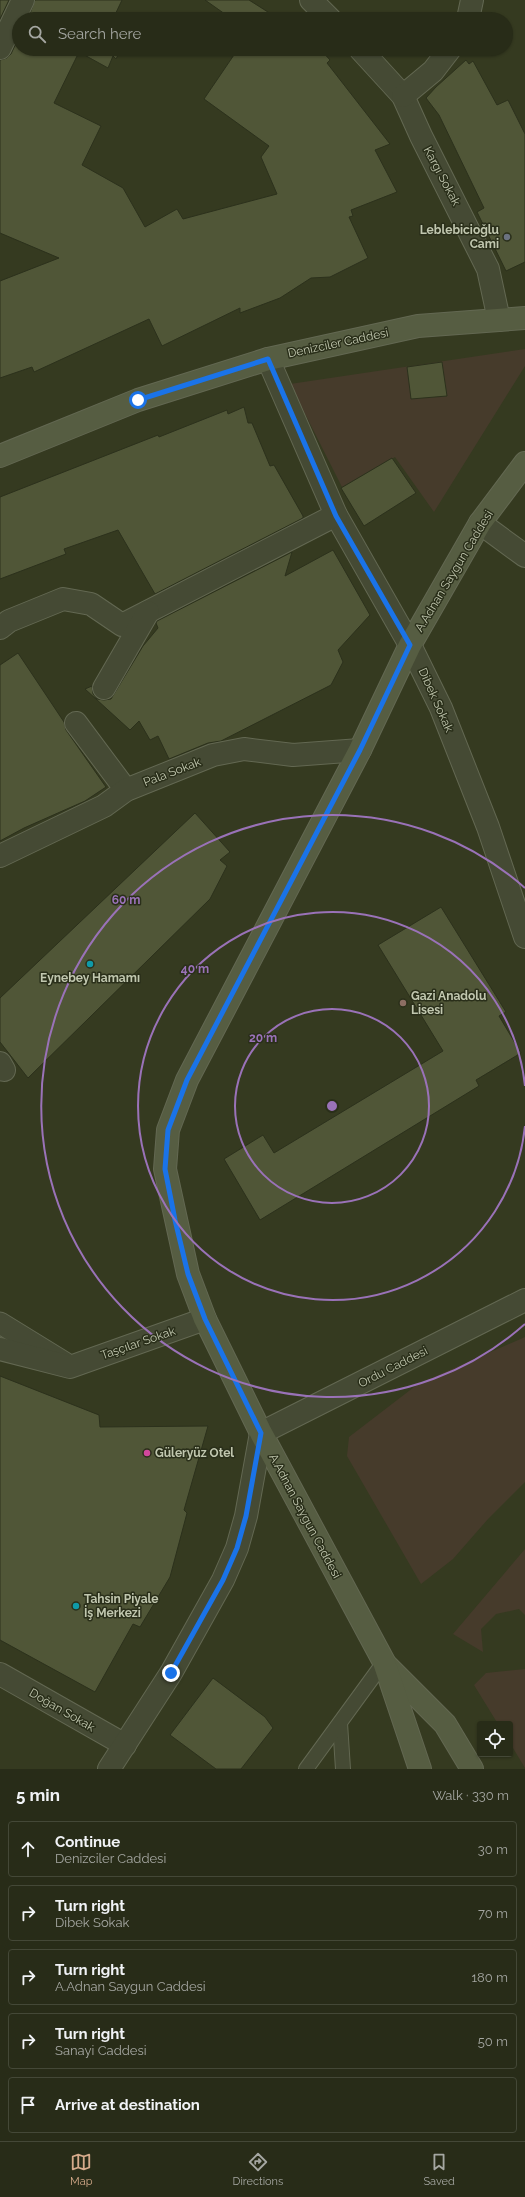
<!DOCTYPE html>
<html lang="en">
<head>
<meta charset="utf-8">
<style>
  body { margin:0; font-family:Raleway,sans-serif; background:#303421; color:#f1f3f6 }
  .controls { position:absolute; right:12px; bottom:12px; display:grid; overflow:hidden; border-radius:4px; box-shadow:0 1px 3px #0004 }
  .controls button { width:36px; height:36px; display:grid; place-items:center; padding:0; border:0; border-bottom:1px solid #444837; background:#282c18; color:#f1f3f6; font:20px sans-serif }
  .stop { position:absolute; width:12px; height:12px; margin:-9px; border:3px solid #1a73e8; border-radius:50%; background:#fff }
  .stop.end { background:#1a73e8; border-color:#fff; box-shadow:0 1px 4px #0008 }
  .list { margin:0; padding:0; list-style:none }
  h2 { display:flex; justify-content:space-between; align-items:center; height:52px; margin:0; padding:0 16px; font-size:17px }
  h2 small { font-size:13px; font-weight:400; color:#a5a7a2 }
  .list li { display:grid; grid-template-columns:26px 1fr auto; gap:12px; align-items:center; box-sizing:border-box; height:56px; margin:0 8px 8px; padding:0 8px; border:1px solid #444837; border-radius:4px }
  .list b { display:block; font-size:15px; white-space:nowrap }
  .list p { margin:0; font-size:13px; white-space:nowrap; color:#a5a7a2 }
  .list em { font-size:13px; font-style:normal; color:#a5a7a2 }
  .icon { flex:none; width:22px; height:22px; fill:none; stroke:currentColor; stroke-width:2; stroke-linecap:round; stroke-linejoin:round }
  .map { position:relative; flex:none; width:525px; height:1769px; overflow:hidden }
  .search { position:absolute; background:#282c18; box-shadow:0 1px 3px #0004; left:12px; right:12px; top:12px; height:44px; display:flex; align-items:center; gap:10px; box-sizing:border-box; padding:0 14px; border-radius:22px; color:#a5a7a2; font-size:15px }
  .sheet { height:372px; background:#282c18 }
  nav { display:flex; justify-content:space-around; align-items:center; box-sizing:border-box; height:56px; border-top:1px solid #444837; background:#282c18; font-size:11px; color:#a5a7a2 }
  nav a { display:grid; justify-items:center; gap:2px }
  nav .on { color:#d6ab8b }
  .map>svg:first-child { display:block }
  .green { fill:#463b2b }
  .building { fill:#505637; stroke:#2c311c }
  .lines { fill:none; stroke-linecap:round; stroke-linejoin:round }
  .service-casing { stroke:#636852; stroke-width:16 }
  .pedestrian-casing { stroke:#636852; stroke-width:23 }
  .minor-casing { stroke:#636852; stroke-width:24 }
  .tertiary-casing { stroke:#636852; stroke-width:24 }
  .secondary-casing { stroke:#636852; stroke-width:24 }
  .service { stroke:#454a34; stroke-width:14 }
  .pedestrian { stroke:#454a34; stroke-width:21 }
  .minor { stroke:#454a34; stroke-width:22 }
  .tertiary { stroke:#454a34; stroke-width:22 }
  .secondary { stroke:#565d42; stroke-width:22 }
  .route { stroke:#1a73e8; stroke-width:5 }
  .ring { fill:none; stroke:#9a72b8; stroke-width:2 }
  .worship-dot { fill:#6b7280; stroke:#2a2f1a; stroke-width:1.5 }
  .culture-dot { fill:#0f9aa8; stroke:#2a2f1a; stroke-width:1.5 }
  .education-dot { fill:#8d6e63; stroke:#2a2f1a; stroke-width:1.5 }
  .hotel-dot { fill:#d1479c; stroke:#2a2f1a; stroke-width:1.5 }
  .labels { text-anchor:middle; stroke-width:3; stroke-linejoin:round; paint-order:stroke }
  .street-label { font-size:12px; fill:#c1c7af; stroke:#2a2f1a }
  .poi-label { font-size:12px; font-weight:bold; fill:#c1c7af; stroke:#2a2f1a; text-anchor:start }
  .centre { fill:#9a72b8; stroke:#2a2f1a; stroke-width:2 }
  .ring-label { font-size:12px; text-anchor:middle; font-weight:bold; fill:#9a72b8; stroke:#2a2f1a; stroke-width:3; stroke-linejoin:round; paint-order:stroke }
</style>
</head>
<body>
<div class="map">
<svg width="525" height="1769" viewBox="0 0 525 1769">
  <rect width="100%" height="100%" fill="#353a20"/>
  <g class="green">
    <polygon points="525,349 525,366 434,512 395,457 342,487 290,384"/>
    <polygon points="525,1337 525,1482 488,1519 453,1559 421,1584 347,1456 349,1437 418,1384"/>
    <polygon points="525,1549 525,1615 519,1609 496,1614 481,1629 483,1652 453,1634"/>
    <polygon points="525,1669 525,1768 510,1743 510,1724 498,1724 474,1685 486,1673"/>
  </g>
  <g class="building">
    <polygon points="0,0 9,0 0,19"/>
    <polygon points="35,0 122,0 113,19 28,19"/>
    <polygon points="205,0 249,0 279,19 232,19"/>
    <polygon points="19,37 19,49 121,49 116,59 113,56 108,68 79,52 54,103 101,126 82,165 123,188 145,227 177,209 183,219 277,194 261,157 269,146 204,99 238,49 320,49 330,60 327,63 390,144 375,150 397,192 351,210 353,216 349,217 368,258 330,277 311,278 280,298 240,313 240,308 162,346 149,319 34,372 32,367 0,378 0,281 59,258 0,233 0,60 7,58 11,54"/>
    <polygon points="466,60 469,64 473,61 497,105 508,100 525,134 525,262 506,271 477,212 484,208 439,115 426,98 436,87"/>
    <polygon points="442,362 447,396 411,399 407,367"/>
    <polygon points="244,407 248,423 252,423 270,466 274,465 303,516 303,518 155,594 118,530 64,549 66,554 0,579 0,497 158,435 159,437 227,410 228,414"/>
    <polygon points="392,458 416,493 364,526 341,488"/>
    <polygon points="333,550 370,615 338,650 343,662 331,685 221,741 208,743 169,759 158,736 150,740 139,721 130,730 85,689 92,686 93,694 97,699 104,700 111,699 143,646 158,628 156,623 157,621 292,552 285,576"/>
    <polygon points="18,653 64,722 66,730 106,787 85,801 24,828 0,841 0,665"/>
    <polygon points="195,813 230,852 220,860 227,866 210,899 28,1078 0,1042 0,998"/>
    <polygon points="441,907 506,1012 499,1016 521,1053 476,1080 479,1086 260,1220 224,1159 263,1135 274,1153 443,1051 378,945"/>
    <polygon points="0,1376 99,1415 100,1427 208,1426 184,1510 187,1513 170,1577 140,1627 133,1624 95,1692 0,1640"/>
    <polygon points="213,1678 265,1717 273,1728 241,1769 216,1769 170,1735"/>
  </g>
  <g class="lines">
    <g class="service-casing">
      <g id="service">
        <polyline points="340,1723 343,1769"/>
        <polyline points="306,1769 384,1662"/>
      </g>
    </g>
    <g class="pedestrian-casing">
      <polyline id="pedestrian" points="0,1323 65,1363"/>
    </g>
    <g class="minor-casing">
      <g id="minor">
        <polyline points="311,0 330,19"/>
        <polyline points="468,19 472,0"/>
        <polyline points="0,48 23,0"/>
        <polyline points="360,49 403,96 421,136 488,269 499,320"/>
        <polyline points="403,96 433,71 450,49"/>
        <polyline points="268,359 336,515 410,645 441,708 488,827 525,937"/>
        <polyline points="480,523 525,556"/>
        <polyline points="0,628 9,621 63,599 91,604 122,625 336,515"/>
        <polyline points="104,688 148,612"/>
        <polyline points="76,723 126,790"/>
        <polyline points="0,856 104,806 126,790 213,755 244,749 293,755 360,750"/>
        <polyline points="0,1063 4,1070"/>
        <polyline points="0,1349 70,1367 205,1319"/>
        <polyline points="261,1433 525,1300"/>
        <polyline points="0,1674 125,1745"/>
      </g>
    </g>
    <g class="tertiary-casing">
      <polyline id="tertiary" points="109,1769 171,1673 223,1580 237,1548 246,1516 261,1433"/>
    </g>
    <g class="secondary-casing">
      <g id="secondary">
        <polyline points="0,456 138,400 268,359 418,326 525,318"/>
        <polyline points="387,1666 445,1724 472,1769"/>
        <polyline points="420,1769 384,1662 261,1433 205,1319 188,1274 165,1169 168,1130 187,1080 360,750 410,645 480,523 525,463"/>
      </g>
    </g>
    <use href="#service" class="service"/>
    <use href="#pedestrian" class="pedestrian"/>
    <use href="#minor" class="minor"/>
    <use href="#tertiary" class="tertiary"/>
    <use href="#secondary" class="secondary"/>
  </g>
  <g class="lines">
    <polyline class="route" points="138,400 268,359 336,516 410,645 360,750 187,1080 168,1130 165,1169 175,1220 188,1274 205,1319 261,1433 246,1516 237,1548 223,1580 171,1673"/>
  </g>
  <g class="ring">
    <circle cx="332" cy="1106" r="97"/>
    <path d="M525 1126A194 194 0 1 1 525 1086"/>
    <path d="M525 1324A291 291 0 1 1 525 888"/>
  </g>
  <circle class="worship-dot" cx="507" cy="237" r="4"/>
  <g class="culture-dot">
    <circle cx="90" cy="964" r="4"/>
    <circle cx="76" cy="1606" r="4"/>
  </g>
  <circle class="education-dot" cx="403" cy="1003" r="4"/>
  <circle class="hotel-dot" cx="147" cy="1453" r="4"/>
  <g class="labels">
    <g class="street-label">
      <text transform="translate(442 176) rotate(62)" y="4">Kargı Sokak</text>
      <text transform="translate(338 343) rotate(-12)" y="4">Denizciler Caddesi</text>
      <text transform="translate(454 571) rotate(-59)" y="4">A.Adnan Saygun Caddesi</text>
      <text transform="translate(436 700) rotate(66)" y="4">Dibek Sokak</text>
      <text transform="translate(172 772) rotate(-21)" y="4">Pala Sokak</text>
      <text transform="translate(138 1343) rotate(-19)" y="4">Taşçılar Sokak</text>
      <text transform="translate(393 1367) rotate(-27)" y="4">Ordu Caddesi</text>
      <text transform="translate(305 1516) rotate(62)" y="4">A.Adnan Saygun Caddesi</text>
      <text transform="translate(62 1710) rotate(30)" y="4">Doğan Sokak</text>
    </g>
    <g class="poi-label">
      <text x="499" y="234" text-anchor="end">Leblebicioğlu<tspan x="499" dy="14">Cami</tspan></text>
      <text x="90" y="982" text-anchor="middle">Eynebey Hamamı</text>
      <text x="411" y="1000">Gazi Anadolu<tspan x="411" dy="14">Lisesi</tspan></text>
      <text x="155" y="1457">Güleryüz Otel</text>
      <text x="84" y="1603">Tahsin Piyale<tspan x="84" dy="14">İş Merkezi</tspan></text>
    </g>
  </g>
  <circle cx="332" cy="1106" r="6" class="centre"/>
  <g class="ring-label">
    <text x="126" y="904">60 m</text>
    <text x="195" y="973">40 m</text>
    <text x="263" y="1042">20 m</text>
  </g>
</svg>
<div class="controls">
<button><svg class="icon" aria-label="locate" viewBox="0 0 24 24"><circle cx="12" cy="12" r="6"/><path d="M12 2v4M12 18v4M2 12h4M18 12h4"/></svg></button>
</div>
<div class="stop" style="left:138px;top:400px"></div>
<div class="stop end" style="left:171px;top:1673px"></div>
<div class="search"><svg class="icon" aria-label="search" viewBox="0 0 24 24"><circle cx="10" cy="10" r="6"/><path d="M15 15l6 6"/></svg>Search here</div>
</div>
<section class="sheet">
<h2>5 min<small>Walk · 330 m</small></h2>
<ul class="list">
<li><svg class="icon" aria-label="ahead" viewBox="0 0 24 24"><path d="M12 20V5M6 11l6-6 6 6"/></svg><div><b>Continue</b><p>Denizciler Caddesi</p></div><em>30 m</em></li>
<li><svg class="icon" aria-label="right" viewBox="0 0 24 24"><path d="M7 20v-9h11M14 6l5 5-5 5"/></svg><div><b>Turn right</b><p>Dibek Sokak</p></div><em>70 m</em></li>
<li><svg class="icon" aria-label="right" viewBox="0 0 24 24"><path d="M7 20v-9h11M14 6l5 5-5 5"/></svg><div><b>Turn right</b><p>A.Adnan Saygun Caddesi</p></div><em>180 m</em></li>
<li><svg class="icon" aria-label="right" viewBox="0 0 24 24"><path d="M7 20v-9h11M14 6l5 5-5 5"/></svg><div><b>Turn right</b><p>Sanayi Caddesi</p></div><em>50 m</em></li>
<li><svg class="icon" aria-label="arrive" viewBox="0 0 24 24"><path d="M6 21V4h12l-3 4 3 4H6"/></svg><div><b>Arrive at destination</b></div></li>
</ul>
</section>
<nav>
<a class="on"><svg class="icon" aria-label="map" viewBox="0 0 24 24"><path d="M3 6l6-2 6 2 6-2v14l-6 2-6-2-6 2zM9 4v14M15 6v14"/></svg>Map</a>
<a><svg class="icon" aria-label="directions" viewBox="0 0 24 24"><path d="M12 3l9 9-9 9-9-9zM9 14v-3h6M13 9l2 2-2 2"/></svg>Directions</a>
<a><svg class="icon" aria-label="saved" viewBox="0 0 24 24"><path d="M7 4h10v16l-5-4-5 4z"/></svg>Saved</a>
</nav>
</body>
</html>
